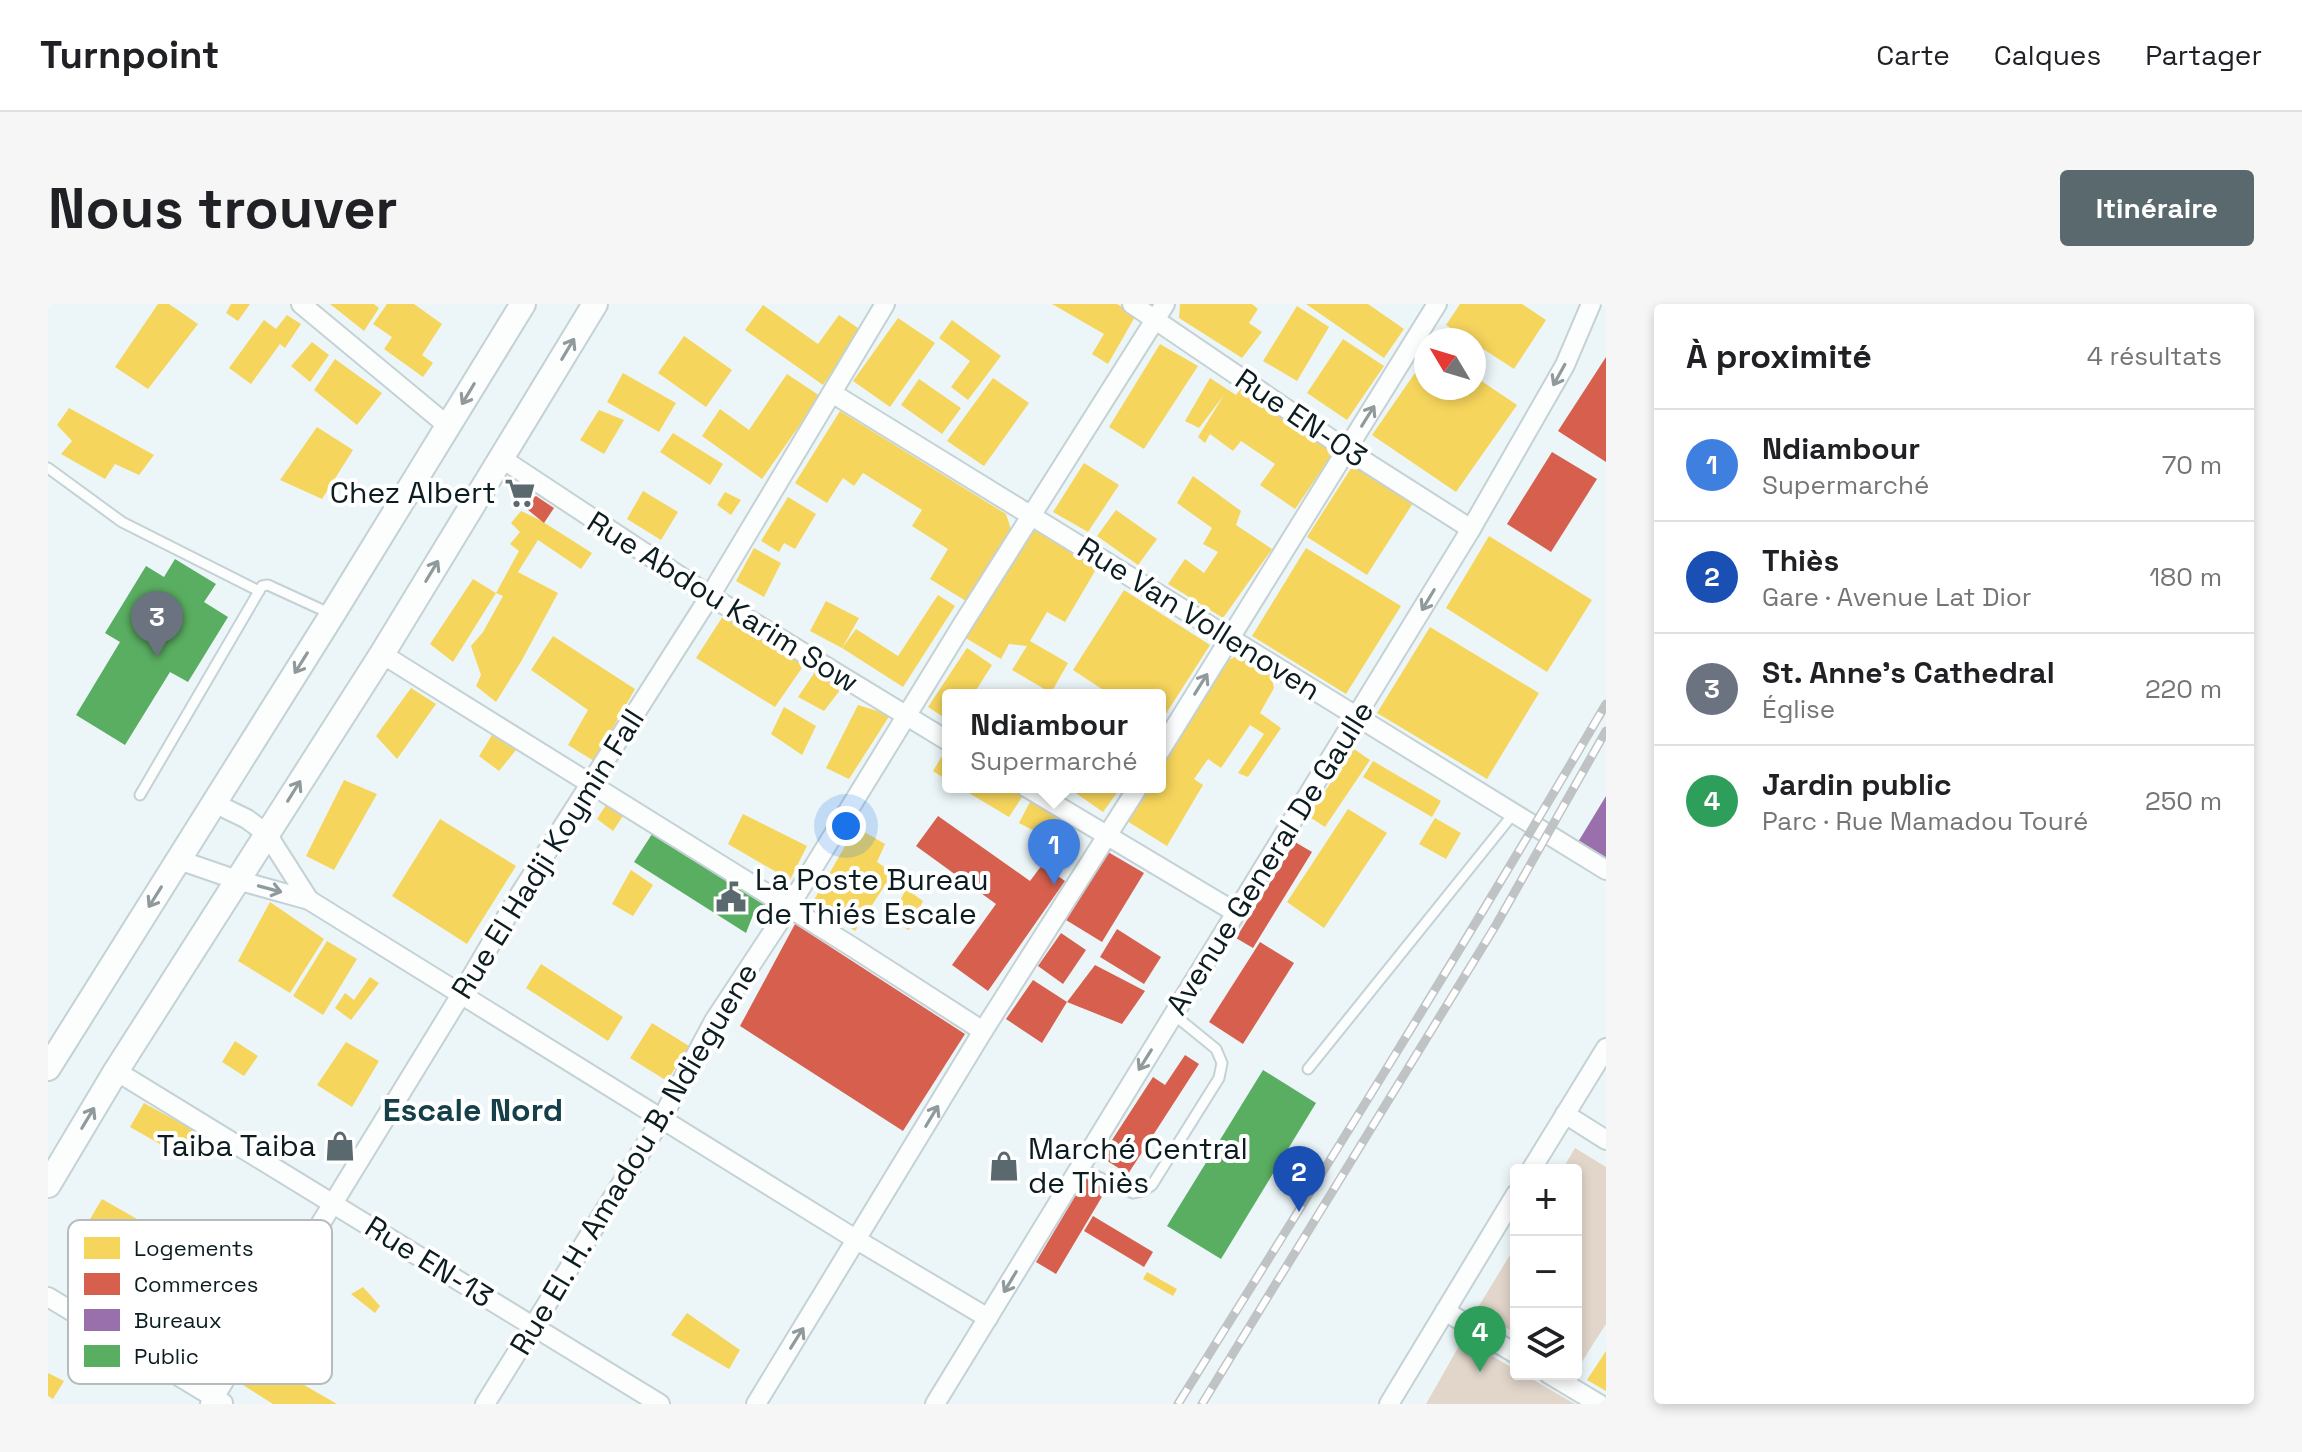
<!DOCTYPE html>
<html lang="fr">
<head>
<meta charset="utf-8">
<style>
  body { margin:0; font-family:"Space Grotesk",sans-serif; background:#f6f6f6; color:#202124 }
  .controls { position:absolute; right:24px; bottom:24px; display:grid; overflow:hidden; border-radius:8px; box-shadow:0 4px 12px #0003 }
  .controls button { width:72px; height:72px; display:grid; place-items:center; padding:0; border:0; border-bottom:2px solid #e0e0e0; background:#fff; color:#202124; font:40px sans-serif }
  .compass { position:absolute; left:1366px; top:24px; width:72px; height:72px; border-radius:50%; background:#fff; box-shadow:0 4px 12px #0003; rotate:308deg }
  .you { position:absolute; left:798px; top:522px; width:28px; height:28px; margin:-20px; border:6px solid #fff; border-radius:50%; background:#1a73e8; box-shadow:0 0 0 12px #1a73e833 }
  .badge { display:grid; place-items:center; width:52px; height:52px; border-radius:50%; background:#5a696d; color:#fff; font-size:26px; font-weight:700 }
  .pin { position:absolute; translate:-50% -66px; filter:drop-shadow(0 2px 4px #0008) }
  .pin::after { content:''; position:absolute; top:42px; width:28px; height:24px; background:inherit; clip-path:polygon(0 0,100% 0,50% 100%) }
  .popup { position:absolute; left:894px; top:385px; width:224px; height:104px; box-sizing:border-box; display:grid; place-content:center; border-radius:8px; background:#fff; filter:drop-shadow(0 2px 6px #0005); font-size:26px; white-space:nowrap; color:#757577 }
  .popup b { font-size:30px; color:#202124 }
  .popup::after { content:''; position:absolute; left:50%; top:100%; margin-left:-16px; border:16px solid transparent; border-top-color:#fff }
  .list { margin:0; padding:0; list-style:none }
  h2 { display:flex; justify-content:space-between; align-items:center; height:104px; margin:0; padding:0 32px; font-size:34px }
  h2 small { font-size:26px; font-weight:400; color:#757577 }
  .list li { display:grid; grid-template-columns:52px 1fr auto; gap:24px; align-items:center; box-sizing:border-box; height:112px; padding:0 32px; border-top:2px solid #e0e0e0 }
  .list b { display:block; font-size:30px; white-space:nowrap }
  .list p { margin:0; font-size:26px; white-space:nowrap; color:#757577 }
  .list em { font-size:26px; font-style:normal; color:#757577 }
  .icon { flex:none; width:44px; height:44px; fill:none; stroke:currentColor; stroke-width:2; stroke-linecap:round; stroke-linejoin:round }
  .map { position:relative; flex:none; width:1558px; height:1100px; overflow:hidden; border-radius:8px }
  header { display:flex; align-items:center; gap:48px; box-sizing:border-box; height:112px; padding:0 40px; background:#fff; border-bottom:2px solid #e0e0e0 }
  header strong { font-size:38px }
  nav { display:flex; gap:44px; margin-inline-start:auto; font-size:28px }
  .intro { display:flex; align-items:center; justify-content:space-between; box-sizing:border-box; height:192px; padding:0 48px }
  h1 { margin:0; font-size:56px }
  .button { padding:20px 36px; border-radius:8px; background:#5a696d; color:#fff; font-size:28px; font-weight:700 }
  main { display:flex; gap:48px; padding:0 48px }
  aside { flex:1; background:#fff; border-radius:8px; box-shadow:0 4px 12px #0003 }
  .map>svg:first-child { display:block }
  .green { fill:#e2d6cb }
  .homes { fill:#f6d55c }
  .shops { fill:#d6604d }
  .offices { fill:#9970ab }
  .public { fill:#5aae61 }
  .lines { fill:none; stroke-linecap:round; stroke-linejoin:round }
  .lane-casing { stroke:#c4d1d5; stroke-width:13 }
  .street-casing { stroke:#c4d1d5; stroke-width:22 }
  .secondary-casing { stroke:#c4d1d5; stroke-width:28 }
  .lane { stroke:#fcfefe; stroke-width:9 }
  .street { stroke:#fcfefe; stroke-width:18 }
  .secondary { stroke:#fcfefe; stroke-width:24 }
  .rail-casing { stroke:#c0c3c4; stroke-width:9 }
  .rail { stroke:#fff; stroke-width:6; stroke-dasharray:18; stroke-linecap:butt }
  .oneway { stroke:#90999b }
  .labels { text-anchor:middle; stroke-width:8; stroke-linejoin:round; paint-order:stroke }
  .street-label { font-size:30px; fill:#0c1d21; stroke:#fff }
  .poi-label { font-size:30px; fill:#0c1d21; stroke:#fff; text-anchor:end }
  .neighbourhood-label { font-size:32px; font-weight:bold; fill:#15404a; stroke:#fff }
  .key { fill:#fff; stroke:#b6bbbc; stroke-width:2 }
  .key-label { font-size:22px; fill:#0c1d21 }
</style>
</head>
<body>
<header>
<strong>Turnpoint</strong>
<nav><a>Carte</a><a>Calques</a><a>Partager</a></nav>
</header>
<div class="intro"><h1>Nous trouver</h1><a class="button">Itinéraire</a></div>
<main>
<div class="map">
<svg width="1558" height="1100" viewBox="0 0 1558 1100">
  <rect width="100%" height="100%" fill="#ecf6f9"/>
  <g class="green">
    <polygon points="1527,844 1558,863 1558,1020 1528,1067 1528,866 1514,866"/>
    <polygon points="1468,941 1468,1030 1429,1005"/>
    <polygon points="1415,1035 1468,1066 1468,1070 1475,1070 1527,1100 1378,1100"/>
  </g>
  <g class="homes">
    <polygon points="110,0 121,0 150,20 100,85 67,63"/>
    <polygon points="183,0 202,0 190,17 178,9"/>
    <polygon points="282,0 326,0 331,4 316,27"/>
    <polygon points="339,0 366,0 394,20 374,51 385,59 375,73 336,45 344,33 325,20"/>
    <polygon points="1004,0 1069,0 1088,11 1060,60 1044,50 1056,30"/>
    <polygon points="1132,0 1204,0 1210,5 1201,19 1214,28 1194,54 1131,14"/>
    <polygon points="1258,0 1320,0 1356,25 1336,54"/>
    <polygon points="1412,0 1474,0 1498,16 1466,65 1426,39 1426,36 1421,36 1398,21"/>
    <polygon points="715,1 770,40 791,11 813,26 775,81 697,26"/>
    <polygon points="1249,2 1281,23 1249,77 1215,57"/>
    <polygon points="239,11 253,20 237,44 232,40 203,80 181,64 216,16 228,25"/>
    <polygon points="850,14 887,39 842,103 805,77"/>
    <polygon points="904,16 953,52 920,96 903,83 922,57 891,34"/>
    <polygon points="636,32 684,66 658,103 610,69"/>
    <polygon points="1295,35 1336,62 1299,116 1259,89"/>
    <polygon points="264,38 281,51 262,78 243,62"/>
    <polygon points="1112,40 1150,62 1096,145 1061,123"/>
    <polygon points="1378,53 1378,84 1426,84 1426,72 1469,101 1408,188 1324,131"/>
    <polygon points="287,55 334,89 309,121 266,86"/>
    <polygon points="575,69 628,99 611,128 559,98"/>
    <polygon points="739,70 772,92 714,175 654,132 672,105 701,126"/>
    <polygon points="945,74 981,99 936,162 899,137"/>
    <polygon points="1162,74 1188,91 1193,84 1288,145 1247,205 1212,181 1227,160 1193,137 1185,147 1162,130 1157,139 1150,133 1176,91 1151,124 1137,117"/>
    <polygon points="871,75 913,104 894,130 853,101"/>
    <polygon points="21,104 106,151 91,171 67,160 57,175 13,150 24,137 9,121"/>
    <polygon points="551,106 576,116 556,150 532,136"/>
    <polygon points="792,107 958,210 963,225 918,297 882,275 900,245 864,222 874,206 815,169 806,182 795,174 779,199 747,179"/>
    <polygon points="269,123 305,146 274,195 232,176"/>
    <polygon points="625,129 675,160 662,181 612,148"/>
    <polygon points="1307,158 1367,196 1319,271 1259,233"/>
    <polygon points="1036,159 1071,181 1040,228 1005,208"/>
    <polygon points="1145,172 1193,207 1188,221 1224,245 1175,314 1120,280 1137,255 1156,269 1170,248 1155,240 1164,224 1129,199"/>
    <polygon points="595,187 630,208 613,236 579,215"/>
    <polygon points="677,188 693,196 683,211 669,201"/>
    <polygon points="740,193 768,210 747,245 736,239 731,248 713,237"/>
    <polygon points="1068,206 1109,235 1090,261 1049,232"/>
    <polygon points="473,207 492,216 544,249 533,265 490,236 470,268 510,289 474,356 448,398 428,382 433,371 423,342 435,328 455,292 448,289 471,247 462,240 472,228 463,219"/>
    <polygon points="982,222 1050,262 1017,318 999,308 982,337 1020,359 1003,389 964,366 979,342 961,340 953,355 916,333"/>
    <polygon points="1441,232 1544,296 1499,368 1398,304"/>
    <polygon points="706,244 733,259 716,293 688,277"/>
    <polygon points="1258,244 1353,302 1298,390 1204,332"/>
    <polygon points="425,275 448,289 405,358 382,340"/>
    <polygon points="1076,286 1162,341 1112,419 1112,391 1063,391 1025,366"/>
    <polygon points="890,291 907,302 855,383 794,344 808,325 850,352"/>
    <polygon points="778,297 811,314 794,344 762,327"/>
    <polygon points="675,312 756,361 727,403 648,354"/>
    <polygon points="1382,323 1491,389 1439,475 1329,409"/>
    <polygon points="505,332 587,385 546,457 520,441 540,406 483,366"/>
    <polygon points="919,344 944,361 925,391 900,391 900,416 880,403"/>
    <polygon points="1189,352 1223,372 1226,384 1212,409 1233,424 1200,473 1190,469 1216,430 1202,421 1173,464 1160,455 1146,475 1155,481 1119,542 1079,517 1100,483 1112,483 1112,463 1176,358"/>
    <polygon points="769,365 796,381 776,407 750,393"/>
    <polygon points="363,384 388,400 349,455 328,432"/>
    <polygon points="810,401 842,411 801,475 778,464"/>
    <polygon points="736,403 768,422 754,451 723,430"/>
    <polygon points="444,431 468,446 451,467 431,452"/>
    <polygon points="900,442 900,477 885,467"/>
    <polygon points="1306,445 1322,456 1277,523 1260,512"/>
    <polygon points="1325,457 1393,497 1384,513 1315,473"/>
    <polygon points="296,476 329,490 286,566 258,552"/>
    <polygon points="911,483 965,483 976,490 961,513"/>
    <polygon points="1019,483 1073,483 1055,508"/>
    <polygon points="982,498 1025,521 1014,541 971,519"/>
    <polygon points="558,501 575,512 565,527 549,515"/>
    <polygon points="1300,505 1339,529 1276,624 1239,598"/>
    <polygon points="695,510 759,542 742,576 680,540"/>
    <polygon points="1387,514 1413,529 1398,555 1371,540"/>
    <polygon points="392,515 468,562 419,640 344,592"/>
    <polygon points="808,523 837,540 829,558 845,569 807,627 766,596"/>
    <polygon points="583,566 605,581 585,612 564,600"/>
    <polygon points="858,585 875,597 861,626 842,616"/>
    <polygon points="222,598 276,635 242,689 190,657"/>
    <polygon points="279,637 309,655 275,711 245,692"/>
    <polygon points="493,660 575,713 560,737 478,684"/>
    <polygon points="322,673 331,679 303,716 287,704 297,689 306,696"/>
    <polygon points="604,719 641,742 619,777 582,754"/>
    <polygon points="187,737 210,752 196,772 174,758"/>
    <polygon points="298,738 331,757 304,803 269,781"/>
    <polygon points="96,799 147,827 133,852 82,823"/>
    <polygon points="54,895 117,931 95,969 32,932"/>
    <polygon points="1099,968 1129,985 1125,992 1095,975"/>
    <polygon points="169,970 206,989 188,1025 151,1006"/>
    <polygon points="315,983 332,1002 327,1009 303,990"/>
    <polygon points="247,999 272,1012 237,1070 289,1100 225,1100 195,1081"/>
    <polygon points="639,1009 692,1046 681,1065 623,1031"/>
    <polygon points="1558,1047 1558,1087 1539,1076"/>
    <polygon points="58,1051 77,1058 70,1076 52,1069"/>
    <polygon points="0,1069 16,1077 5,1095 0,1092"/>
  </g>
  <g class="shops">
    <polygon points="1558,53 1558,158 1510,127"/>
    <polygon points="1504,148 1549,175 1503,248 1459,220"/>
    <polygon points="488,192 506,204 496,219 474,201"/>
    <polygon points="890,512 982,577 994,561 1017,577 940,687 904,661 948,600 868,542"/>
    <polygon points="1247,538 1264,548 1205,644 1188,634"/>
    <polygon points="1060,548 1096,569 1054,638 1018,616"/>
    <polygon points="747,620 917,730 855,827 692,722"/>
    <polygon points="1069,625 1113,653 1096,680 1052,653"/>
    <polygon points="1013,629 1038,646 1015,680 990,662"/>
    <polygon points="1212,638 1246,659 1195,740 1161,718"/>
    <polygon points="1047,661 1097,687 1074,720 1019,698"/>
    <polygon points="985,676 1019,698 994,739 958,715"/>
    <polygon points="1137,751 1151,760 1080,870 1053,853 1105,773 1117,781"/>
    <polygon points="1038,874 1058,886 1008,970 988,958"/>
    <polygon points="1045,912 1105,948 1096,963 1036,927"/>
  </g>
  <polygon class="offices" points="1558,492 1558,555 1530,538"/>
  <g class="public">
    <polygon points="127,255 168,280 156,298 180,313 140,378 122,368 77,441 28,411 72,338 57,329 98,262 116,273"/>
    <polygon points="604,530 720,600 705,611 698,629 586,558"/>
    <polygon points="1215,766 1268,799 1173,955 1119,922"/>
  </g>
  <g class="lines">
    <g class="lane-casing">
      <g id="lane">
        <polyline points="0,164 74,218 211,287"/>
        <polyline points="92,491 214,282 220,281 281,309"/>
        <polyline points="1260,765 1466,509"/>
        <polyline points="1031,864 1085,889 1095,887 1104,881 1171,774 1174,759 1168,745 1125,710"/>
      </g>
    </g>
    <g class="street-casing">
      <g id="street">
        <polyline points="253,0 400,122"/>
        <polyline points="1084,0 1299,146 1423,225"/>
        <polyline points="784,89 1558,566"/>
        <polyline points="453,154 662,292 900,437"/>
        <polyline points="334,350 806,644 935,727"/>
        <polyline points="1112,447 1389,0"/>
        <polyline points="978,483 1187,608"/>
        <polyline points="166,499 199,515 219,530 261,596"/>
        <polyline points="131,556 189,576 261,596 809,936 940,1014"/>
        <polyline points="68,767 612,1100"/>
        <polyline points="1517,810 1558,836"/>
        <polyline points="1483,866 1558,744"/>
        <polyline points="0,993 175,1099"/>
        <polyline points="1397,1007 1468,1050"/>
        <polyline points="1501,1070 1551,1100"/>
        <polyline points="162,1100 414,689 472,590 662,292 837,0"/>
        <polyline points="437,1100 614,814 666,717 741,603 916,318 1117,0"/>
        <polyline points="708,1100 935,727 1090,483"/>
        <polyline points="887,1100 1423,225 1517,61 1543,0"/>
        <polyline points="1341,1100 1468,890"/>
      </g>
    </g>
    <g class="secondary-casing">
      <g id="secondary">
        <polyline points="0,764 284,311 475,0"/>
        <polyline points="0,881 68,767 334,350 547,0"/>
      </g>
    </g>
    <use href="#lane" class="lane"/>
    <use href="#street" class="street"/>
    <use href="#secondary" class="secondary"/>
    <g class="rail-casing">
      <g id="rail">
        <path d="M 1130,1100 C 1275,868 1420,636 1558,400"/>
        <polyline points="1154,1100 1448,621 1558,427"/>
      </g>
    </g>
    <use href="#rail" class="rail"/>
  </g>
  <defs><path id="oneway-shaft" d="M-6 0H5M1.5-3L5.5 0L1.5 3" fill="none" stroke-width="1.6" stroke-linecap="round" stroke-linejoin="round" transform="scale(2)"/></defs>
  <g class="oneway">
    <use href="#oneway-shaft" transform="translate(520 45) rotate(-59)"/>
    <use href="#oneway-shaft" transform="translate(1511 71) rotate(119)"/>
    <use href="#oneway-shaft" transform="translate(420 90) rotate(121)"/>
    <use href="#oneway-shaft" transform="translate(1320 112) rotate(-58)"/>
    <use href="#oneway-shaft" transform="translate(384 267) rotate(-59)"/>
    <use href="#oneway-shaft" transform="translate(1380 296) rotate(121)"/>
    <use href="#oneway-shaft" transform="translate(253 359) rotate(122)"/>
    <use href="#oneway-shaft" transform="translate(1153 380) rotate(-58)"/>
    <use href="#oneway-shaft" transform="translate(246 487) rotate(-58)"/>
    <use href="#oneway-shaft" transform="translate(222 585) rotate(15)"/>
    <use href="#oneway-shaft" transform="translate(107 593) rotate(122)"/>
    <use href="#oneway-shaft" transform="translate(1097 756) rotate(122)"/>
    <use href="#oneway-shaft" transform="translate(884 812) rotate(-59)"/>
    <use href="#oneway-shaft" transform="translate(40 814) rotate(-59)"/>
    <use href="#oneway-shaft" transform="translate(962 978) rotate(121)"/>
    <use href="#oneway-shaft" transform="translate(749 1034) rotate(-58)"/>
  </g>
  <defs>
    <g id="supermarket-bare" transform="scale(2.4)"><path d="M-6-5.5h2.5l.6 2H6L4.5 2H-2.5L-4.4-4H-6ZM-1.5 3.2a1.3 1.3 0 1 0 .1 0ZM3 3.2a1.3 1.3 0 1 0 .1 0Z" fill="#5a696d" stroke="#fff" stroke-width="2.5" paint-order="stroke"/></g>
    <g id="civic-bare" transform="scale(2.4)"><path d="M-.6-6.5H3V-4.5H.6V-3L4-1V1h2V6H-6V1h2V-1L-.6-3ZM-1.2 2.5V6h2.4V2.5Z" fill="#5a696d" stroke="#fff" stroke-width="2.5" paint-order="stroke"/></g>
    <g id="shop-bare" transform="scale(2.4)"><path d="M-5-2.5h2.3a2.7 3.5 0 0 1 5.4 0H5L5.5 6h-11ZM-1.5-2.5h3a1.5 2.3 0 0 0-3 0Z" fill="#5a696d" stroke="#fff" stroke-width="2.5" paint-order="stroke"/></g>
  </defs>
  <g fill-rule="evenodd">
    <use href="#supermarket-bare" x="472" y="189"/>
    <use href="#civic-bare" x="683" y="593"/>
    <use href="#shop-bare" x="292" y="842"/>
    <use href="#shop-bare" x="956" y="862"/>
  </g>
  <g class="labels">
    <g class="street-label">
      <text transform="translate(1253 114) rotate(34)" y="10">Rue EN-03</text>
      <text transform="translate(675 298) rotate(32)" y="10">Rue Abdou Karim Sow</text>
      <text transform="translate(1151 315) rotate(32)" y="10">Rue Van Vollenoven</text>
      <text transform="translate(500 550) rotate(-58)" y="10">Rue El Hadji Koymin Fall</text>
      <text transform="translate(1222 554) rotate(-58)" y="10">Avenue General De Gaulle</text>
      <text transform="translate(586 855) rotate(-59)" y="10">Rue El. H. Amadou B. Ndieguene</text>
      <text transform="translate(381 958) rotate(32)" y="10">Rue EN-13</text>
    </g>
    <g class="poi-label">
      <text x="448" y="199">Chez Albert</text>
      <text x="707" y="586" text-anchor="start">La Poste Bureau<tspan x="707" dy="34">de Thiés Escale</tspan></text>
      <text x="268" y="852">Taiba Taiba</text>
      <text x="980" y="855" text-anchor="start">Marché Central<tspan x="980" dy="34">de Thiès</tspan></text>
    </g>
    <g class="neighbourhood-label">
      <text x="425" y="817">Escale Nord</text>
    </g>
  </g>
  <rect x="20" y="916" width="264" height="164" rx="12" class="key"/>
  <rect x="36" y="933" width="36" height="22" fill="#f6d55c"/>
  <rect x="36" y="969" width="36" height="22" fill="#d6604d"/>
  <rect x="36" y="1005" width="36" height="22" fill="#9970ab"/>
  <rect x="36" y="1041" width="36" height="22" fill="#5aae61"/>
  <g class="key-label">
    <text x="86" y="952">Logements</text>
    <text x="86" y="988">Commerces</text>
    <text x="86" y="1024">Bureaux</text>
    <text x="86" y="1060">Public</text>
  </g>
</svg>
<div class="controls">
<button>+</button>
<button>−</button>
<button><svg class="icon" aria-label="layers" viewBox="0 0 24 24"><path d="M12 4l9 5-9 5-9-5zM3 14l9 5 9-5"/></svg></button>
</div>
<svg class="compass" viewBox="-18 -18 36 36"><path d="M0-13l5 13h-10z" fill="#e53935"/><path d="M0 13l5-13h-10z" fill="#757577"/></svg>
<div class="you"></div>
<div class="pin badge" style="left:1006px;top:581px;background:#3f7fe0">1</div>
<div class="popup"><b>Ndiambour</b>Supermarché</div>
<div class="pin badge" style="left:1251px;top:908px;background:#1a4fb4">2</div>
<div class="pin badge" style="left:109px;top:353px;background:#6b7280">3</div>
<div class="pin badge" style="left:1432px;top:1068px;background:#2e9e5b">4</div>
</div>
<aside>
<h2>À proximité<small>4 résultats</small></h2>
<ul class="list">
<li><span class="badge" style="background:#3f7fe0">1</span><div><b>Ndiambour</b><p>Supermarché</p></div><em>70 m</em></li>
<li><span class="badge" style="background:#1a4fb4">2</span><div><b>Thiès</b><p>Gare · Avenue Lat Dior</p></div><em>180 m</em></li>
<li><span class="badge" style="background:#6b7280">3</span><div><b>St. Anne's Cathedral</b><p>Église</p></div><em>220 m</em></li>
<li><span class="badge" style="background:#2e9e5b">4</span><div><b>Jardin public</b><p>Parc · Rue Mamadou Touré</p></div><em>250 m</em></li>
</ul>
</aside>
</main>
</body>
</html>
